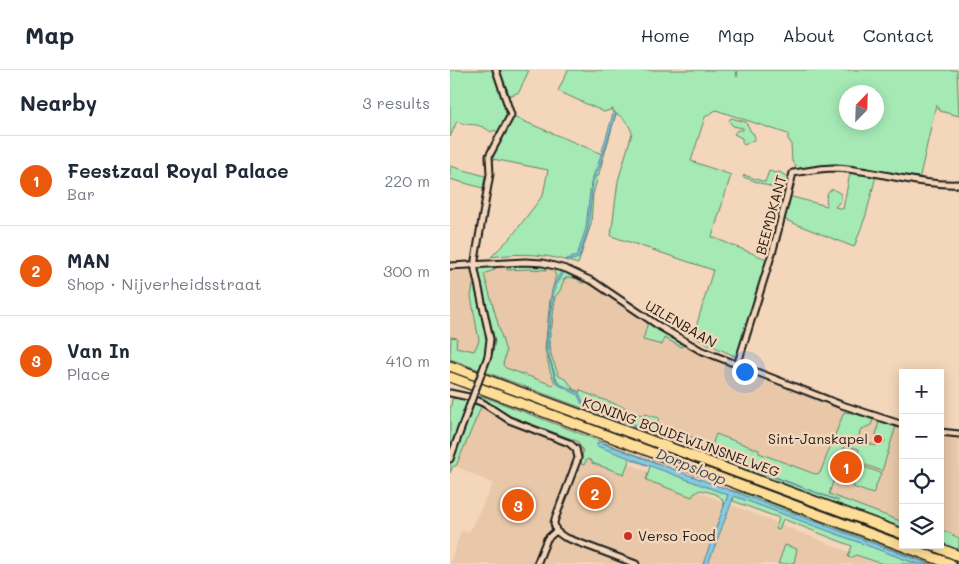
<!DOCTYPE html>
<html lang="en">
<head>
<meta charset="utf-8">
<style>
  body { margin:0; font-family:Mali,sans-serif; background:#f6f6f7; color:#1f2937 }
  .controls { position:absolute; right:15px; bottom:15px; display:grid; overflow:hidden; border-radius:0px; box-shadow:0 2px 12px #0003 }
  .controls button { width:45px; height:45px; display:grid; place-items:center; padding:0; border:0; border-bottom:1px solid #e0e1e3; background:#fff; color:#1f2937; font:25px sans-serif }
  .compass { position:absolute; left:389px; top:15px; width:45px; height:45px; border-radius:50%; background:#fff; box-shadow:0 2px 12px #0003; rotate:23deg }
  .you { position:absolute; left:294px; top:301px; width:18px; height:18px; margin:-12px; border:4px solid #fff; border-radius:50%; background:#1a73e8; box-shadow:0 0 0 8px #1a73e833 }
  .badge { display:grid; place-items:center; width:32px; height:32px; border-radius:50%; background:#ea580c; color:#fff; font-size:16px; font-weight:700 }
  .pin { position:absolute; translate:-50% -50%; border:2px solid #fff; box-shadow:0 1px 5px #0006 }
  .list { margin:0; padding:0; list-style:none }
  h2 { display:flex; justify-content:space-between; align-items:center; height:65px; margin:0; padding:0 20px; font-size:21px }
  h2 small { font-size:16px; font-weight:400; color:#747a83 }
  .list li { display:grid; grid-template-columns:32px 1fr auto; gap:15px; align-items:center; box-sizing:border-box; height:90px; padding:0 20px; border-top:1px solid #e0e1e3 }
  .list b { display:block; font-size:19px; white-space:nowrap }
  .list p { margin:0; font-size:16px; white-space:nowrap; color:#747a83 }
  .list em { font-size:16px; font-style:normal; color:#747a83 }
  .icon { flex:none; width:28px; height:28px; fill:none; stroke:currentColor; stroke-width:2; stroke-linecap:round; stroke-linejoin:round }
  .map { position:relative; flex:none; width:509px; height:494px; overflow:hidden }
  header { display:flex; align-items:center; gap:30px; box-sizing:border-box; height:70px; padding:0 25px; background:#fff; border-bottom:1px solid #e0e1e3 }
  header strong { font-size:24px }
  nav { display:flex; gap:28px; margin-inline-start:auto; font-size:18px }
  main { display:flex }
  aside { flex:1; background:#fff }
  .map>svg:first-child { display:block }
  .built { fill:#e8c8a9 }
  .green { fill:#a5e9b5; stroke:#608268; fill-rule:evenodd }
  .water { fill:#83cae4; stroke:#5a8494 }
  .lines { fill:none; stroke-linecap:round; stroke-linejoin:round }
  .street-casing { stroke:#1c1c1c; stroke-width:9 }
  .highway-casing { stroke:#1c1c1c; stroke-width:12 }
  .street { stroke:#f4d6ba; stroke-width:5 }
  .highway { stroke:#fedd96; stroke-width:9 }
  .street-bridge-casing { stroke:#1c1c1c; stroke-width:9; stroke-linecap:butt }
  .street-bridge { stroke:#f4d6ba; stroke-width:5 }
  .poi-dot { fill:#c8321e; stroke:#f4d6ba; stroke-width:2 }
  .labels { text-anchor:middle; stroke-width:5; stroke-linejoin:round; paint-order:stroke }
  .street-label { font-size:14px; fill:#1c1c1c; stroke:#f4d6ba }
  .poi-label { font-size:14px; fill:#1c1c1c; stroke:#f4d6ba; text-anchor:end }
  .water-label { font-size:15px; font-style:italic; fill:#36484e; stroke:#f4d6ba }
</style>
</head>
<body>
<header>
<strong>Map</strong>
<nav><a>Home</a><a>Map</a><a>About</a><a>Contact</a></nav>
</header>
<main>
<aside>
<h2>Nearby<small>3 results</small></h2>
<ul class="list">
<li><span class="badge">1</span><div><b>Feestzaal Royal Palace</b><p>Bar</p></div><em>220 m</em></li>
<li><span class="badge">2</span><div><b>MAN</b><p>Shop · Nijverheidsstraat</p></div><em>300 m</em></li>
<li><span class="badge">3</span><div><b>Van In</b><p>Place</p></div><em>410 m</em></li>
</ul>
</aside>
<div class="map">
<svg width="509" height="494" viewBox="0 0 509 494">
  <rect width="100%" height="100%" fill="#f4d6ba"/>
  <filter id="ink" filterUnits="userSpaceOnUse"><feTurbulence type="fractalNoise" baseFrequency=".02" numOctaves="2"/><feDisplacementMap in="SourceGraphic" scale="10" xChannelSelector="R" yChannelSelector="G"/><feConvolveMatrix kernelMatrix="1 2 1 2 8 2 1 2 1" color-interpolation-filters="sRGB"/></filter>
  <g filter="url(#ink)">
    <g class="built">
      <polygon points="74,194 107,198 136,209 235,275 261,288 397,339 453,357 453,452 379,424 365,404 308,383 309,381 266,364 262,375 207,354 209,348 195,346 176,340 133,322 131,319 130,322 123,319 117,326 37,298 27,296 0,285 0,202"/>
      <polygon points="32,335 429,494 0,494 11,461 19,462 43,414 6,396"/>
      <polygon points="490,364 509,366 509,468 490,459"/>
    </g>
    <g class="green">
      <path d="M 0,0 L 44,0 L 59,40 L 58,47 L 49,64 L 45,60 L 41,62 C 25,50 19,58 7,51 L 0,67 Z"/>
      <polygon points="49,0 79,0 69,22 60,26"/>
      <path d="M 118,0 L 286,0 L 287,7 L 288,0 L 507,0 L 509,46 L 490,41 L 486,35 L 469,110 L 388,97 L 346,100 L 345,94 L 342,92 L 341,73 L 338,69 L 338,64 L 266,40 L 255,47 L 241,91 L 281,105 L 262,167 L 319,190 L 289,288 L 243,267 L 263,200 L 161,166 L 168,111 L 182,63 C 180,56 173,46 166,44 L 143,124 L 141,154 L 128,194 C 98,184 72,182 41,187 L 62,166 L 93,125 L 98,100 L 43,89 L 40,85 L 62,49 L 66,48 L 152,84 L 162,50 L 163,39 L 154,42 L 108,21 ZM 397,22 L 427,22 L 427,52 L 397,52 Z"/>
      <polygon points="281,48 296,52 301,62 304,64 305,69 294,75 292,72 292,68 284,64 287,60 293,60 293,58 283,56 279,51"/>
      <polygon points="0,96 35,106 33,118 0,109"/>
      <polygon points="319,101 325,103 330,102 340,109 336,120 333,121 293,107 294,105 315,112"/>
      <path d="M 400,103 L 426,106 L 416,145 L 404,177 L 333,149 L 338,126 L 377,136 C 376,129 375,122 383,119 L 391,124 L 391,130 L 385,137 L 393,139 Z"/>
      <polygon points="73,194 95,196 97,200 80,199 57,200 57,195"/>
      <polygon points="38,197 46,197 44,200 34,204 56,282 53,295 56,298 103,315 105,313 100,301 95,279 100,230 106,205 104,203 105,199 110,199 136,212 131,213 128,209 118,207 113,210 114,212 112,214 111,219 105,227 100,274 101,285 109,306 117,310 123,319 130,322 130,319 133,322 176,338 176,340 195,346 195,344 209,348 207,354 262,375 266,364 309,380 309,383 365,404 370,403 394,342 403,343 423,350 421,355 410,360 409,367 410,370 426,376 427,373 434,373 435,371 433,368 426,365 429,351 446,356 432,401 410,393 412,387 407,386 409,379 395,375 379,424 453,452 453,458 36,302 43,282 45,272 29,201 31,198"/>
      <polygon points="23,215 26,216 37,272 35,285 30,300 0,289 1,267 7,268 6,277 24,281 29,271 21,226"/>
      <polygon points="198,252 233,274 232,277 214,268 212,275 193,270"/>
      <path d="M 27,324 L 275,419 L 293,423 L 482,494 L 433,494 L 406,485 L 401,488 L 398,487 L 402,476 L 333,449 L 329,460 L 326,459 L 329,448 L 283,431 L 284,426 L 278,425 L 274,436 C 274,424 261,423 251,420 L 245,422 L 242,427 L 196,410 L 200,396 L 183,390 L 183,389 L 180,388 L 174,404 L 142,393 L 142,391 L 137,389 L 134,395 L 131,394 L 133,381 L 127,371 L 60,346 L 27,326 Z"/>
      <polygon points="6,328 18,331 0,381 0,341 2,329"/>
      <polygon points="24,332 32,335 6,396 3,396 0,403 0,396"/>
      <polygon points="411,396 431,403 423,424 403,417"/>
      <polygon points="490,459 509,468 509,480 490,473"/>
      <polygon points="335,475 347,479 344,493 341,493 343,494 328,494"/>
    </g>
    <g class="water">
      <polygon points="164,41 166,43 151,92 143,112 138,159 129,188 118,191 116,190 117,189 127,186 136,158 141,112 149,91"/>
      <polygon points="111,201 114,202 104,221 98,276 99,286 107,310 110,314 129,323 134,334 195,358 389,431 192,359 132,334 128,325 109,315 106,311 98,286 96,277 102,220"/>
      <polygon points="150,372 479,494 467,494 284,426 258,494 253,494 278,425 147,376 147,373"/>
    </g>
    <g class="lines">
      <g class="street-casing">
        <g id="street">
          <polyline points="0,196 75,192 93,193 116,199 144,212 209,256 250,280 389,334 453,355"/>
          <polyline points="38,286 40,269 25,200 25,190 40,104 39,86 61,45 46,0"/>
          <path d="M 287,296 L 323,180 L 343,103 C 357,101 371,98 385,98 C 427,100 467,116 509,114"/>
          <polyline points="0,323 19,327 33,333 59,350 119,373 126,379 128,388 105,449 104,453 106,461"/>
          <polyline points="490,362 509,364"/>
          <polyline points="0,389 19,337"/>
          <polyline points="106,461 114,467 186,494"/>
          <polyline points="87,494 97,469 106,461"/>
        </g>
      </g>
      <g class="highway-casing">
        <g id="highway">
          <polyline points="0,296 453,464"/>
          <polyline points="0,307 501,494"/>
          <polyline points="482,475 509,486"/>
        </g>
      </g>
      <use href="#street" class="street"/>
      <use href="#highway" class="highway"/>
      <g class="street-bridge-casing">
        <polyline id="street-bridge" points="19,337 38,286"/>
      </g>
      <use href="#street-bridge" class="street-bridge"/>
    </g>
  </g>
  <g class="poi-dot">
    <circle cx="428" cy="369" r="5"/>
    <circle cx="178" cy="466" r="5"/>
  </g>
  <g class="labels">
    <g class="street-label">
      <text transform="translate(321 145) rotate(-75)" y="5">BEEMDKANT</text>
      <text transform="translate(231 254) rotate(30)" y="5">UILENBAAN</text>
      <text transform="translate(231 367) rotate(20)" y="5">KONING BOUDEWIJNSNELWEG</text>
    </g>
    <g class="poi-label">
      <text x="418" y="374">Sint-Janskapel</text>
      <text x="188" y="471" text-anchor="start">Verso Food</text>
    </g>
    <g class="water-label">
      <text transform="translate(241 397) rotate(22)" y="5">Dorpsloop</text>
    </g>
  </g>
</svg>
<div class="controls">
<button>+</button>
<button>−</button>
<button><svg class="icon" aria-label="locate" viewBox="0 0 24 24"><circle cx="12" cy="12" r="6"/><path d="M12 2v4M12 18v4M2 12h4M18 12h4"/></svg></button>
<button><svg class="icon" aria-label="layers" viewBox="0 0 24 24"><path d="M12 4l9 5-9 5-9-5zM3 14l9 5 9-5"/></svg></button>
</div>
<svg class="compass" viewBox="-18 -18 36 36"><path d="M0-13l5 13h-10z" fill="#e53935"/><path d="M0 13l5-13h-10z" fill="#747a83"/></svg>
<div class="you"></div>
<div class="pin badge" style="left:396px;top:397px">1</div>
<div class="pin badge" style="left:145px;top:423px">2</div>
<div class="pin badge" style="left:68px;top:435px">3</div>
</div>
</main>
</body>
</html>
